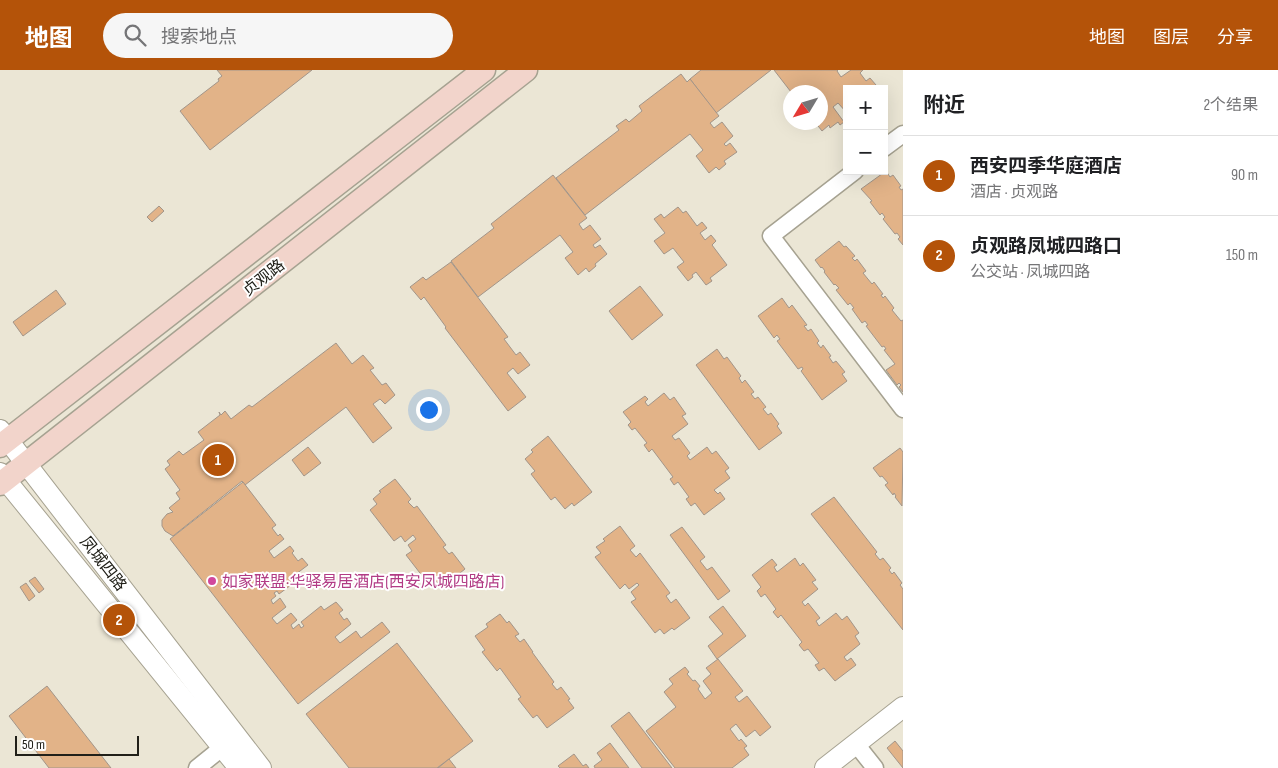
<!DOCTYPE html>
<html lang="zh">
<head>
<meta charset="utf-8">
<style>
  body { margin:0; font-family:"Sofia Sans Condensed","Noto Sans SC",sans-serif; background:#f6f6f6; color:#202124 }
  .controls { position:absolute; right:15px; top:15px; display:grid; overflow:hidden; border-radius:0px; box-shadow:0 5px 20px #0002 }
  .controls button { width:45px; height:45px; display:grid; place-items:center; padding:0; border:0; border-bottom:1px solid #e0e0e0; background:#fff; color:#202124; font:25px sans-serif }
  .compass { position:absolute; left:783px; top:15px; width:45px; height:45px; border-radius:50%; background:#fff; box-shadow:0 5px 20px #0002; rotate:232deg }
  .scale { position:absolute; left:15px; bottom:12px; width:124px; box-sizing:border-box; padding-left:5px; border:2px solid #212019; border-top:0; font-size:14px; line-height:18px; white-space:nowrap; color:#212019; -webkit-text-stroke:4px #fff; paint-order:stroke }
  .you { position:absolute; left:428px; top:339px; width:18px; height:18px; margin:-12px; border:4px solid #fff; border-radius:50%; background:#1a73e8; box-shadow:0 0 0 8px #1a73e833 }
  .badge { display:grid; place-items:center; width:32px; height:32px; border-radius:50%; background:#b45309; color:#fff; font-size:16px; font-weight:700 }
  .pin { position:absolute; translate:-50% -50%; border:2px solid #fff; box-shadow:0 1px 5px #0006 }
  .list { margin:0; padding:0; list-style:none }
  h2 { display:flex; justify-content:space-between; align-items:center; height:65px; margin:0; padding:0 20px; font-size:21px }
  h2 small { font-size:16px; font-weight:400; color:#757577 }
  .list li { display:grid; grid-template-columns:32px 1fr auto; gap:15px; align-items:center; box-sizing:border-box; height:80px; padding:0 20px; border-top:1px solid #e0e0e0 }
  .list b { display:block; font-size:19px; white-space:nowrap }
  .list p { margin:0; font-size:16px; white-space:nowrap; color:#757577 }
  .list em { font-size:16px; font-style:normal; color:#757577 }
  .icon { flex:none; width:28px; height:28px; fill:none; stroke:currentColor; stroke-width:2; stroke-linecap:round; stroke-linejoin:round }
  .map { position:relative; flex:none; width:903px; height:698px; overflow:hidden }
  header { display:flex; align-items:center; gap:30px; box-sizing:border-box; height:70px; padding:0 25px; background:#b45309; color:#fff }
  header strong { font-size:24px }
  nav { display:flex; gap:28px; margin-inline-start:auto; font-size:18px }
  .search { width:350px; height:45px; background:#f6f6f6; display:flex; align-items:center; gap:12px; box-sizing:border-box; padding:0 18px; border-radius:28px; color:#757577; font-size:19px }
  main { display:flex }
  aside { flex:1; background:#fff }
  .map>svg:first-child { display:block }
  .building { fill:#e2b388; stroke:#a29589 }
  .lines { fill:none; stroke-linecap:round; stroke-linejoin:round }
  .minor-casing { stroke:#a6a291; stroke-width:19 }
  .tertiary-casing { stroke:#a6a291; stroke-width:22 }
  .secondary-casing { stroke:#a6a291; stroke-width:25 }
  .minor { stroke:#fff; stroke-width:16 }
  .tertiary { stroke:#fff; stroke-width:20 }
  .secondary { stroke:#f2d4cb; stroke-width:22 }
  .hotel-dot { fill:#d1479c; stroke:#fff; stroke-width:2 }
  .labels { text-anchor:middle; stroke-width:4; stroke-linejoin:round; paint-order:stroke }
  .street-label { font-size:16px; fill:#212019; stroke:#fff }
  .hotel-label { font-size:16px; fill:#b23c85; stroke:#fff; text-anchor:start }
</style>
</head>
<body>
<header>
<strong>地图</strong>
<div class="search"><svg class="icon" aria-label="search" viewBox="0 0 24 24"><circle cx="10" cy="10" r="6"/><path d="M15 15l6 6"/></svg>搜索地点</div>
<nav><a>地图</a><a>图层</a><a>分享</a></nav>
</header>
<main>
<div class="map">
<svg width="903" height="698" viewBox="0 0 903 698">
  <rect width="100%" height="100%" fill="#ebe6d5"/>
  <g class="building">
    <polygon points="217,0 312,0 210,80 180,41 219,11 218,9 222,6"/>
    <polygon points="701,0 771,0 716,43 690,9"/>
    <polygon points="774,0 838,0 837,1 841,7 851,0 863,0 860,3 866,11 870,8 876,15 872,19 847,19 847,43 838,33 833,37 844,52 840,55 838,52 830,58 829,55 822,61 815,52 820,52 820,22 791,22"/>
    <polygon points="681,4 687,12 690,9 719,46 710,53 714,58 722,52 733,66 724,74 726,76 730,73 737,82 724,91 726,94 719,100 716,97 709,103 696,86 703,80 690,64 585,145 556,108 619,60 616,56 626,49 629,52 642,41 639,36"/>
    <polygon points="886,101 890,107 893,105 901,116 899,117 901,120 903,119 903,175 898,169 900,167 897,163 895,164 883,149 885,147 882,143 880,145 870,132 872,131 861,119"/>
    <polygon points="553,105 587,148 579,154 583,160 590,155 601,169 593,175 595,178 600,175 607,184 595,194 596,196 589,202 586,198 578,205 565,188 573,182 560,165 478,227 451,191 494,158 491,154"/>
    <polygon points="159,136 164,141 152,152 147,147"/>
    <polygon points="678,137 683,143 686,141 697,156 702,152 707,158 700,163 705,170 711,165 716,171 712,175 727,195 710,208 712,211 706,215 696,202 692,205 693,207 688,211 677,197 684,192 673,178 664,184 654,171 665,163 654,149 661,144 664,148"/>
    <polygon points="839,171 844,177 846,176 855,186 852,188 855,191 857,189 866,201 863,203 872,214 874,212 883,224 881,225 883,228 885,226 894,238 892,240 901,251 903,250 903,322 899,317 901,315 899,313 897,315 886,300 895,294 884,280 886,279 884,276 882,277 866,256 868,255 865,251 862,253 852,239 854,238 850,233 848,235 836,220 839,218 835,214 834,215 824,202 825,201 822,197 821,198 815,190"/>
    <polygon points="451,192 508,267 504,269 516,285 520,282 530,295 518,304 513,298 507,303 526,327 508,341 445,258 446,257 424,227 421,230 410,217 423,207 426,210"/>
    <polygon points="640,216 663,245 632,270 609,241"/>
    <polygon points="56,220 66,234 23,266 13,252"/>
    <polygon points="782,228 789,238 792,235 807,255 804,256 808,261 811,259 819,271 817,273 821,278 823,275 831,286 829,287 833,293 836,291 845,302 842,304 847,311 822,330 801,301 803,299 802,297 798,299 777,271 780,269 777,265 774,268 758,246"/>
    <polygon points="336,273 352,294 363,285 374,298 370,300 382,315 386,313 395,325 385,334 380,329 373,334 392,358 373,373 346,337 245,415 242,411 173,466 165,461 162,456 162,450 167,444 173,442 169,438 180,429 176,423 180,420 165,399 170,395 167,391 179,381 183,385 204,370 198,362 220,345 219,342 221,345 225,341 231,349 249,335 252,337"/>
    <polygon points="717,279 724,289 727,287 741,306 739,308 742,313 745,310 754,322 751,324 755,329 758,327 766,337 763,339 768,345 771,343 779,354 777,356 782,363 759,380 696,295"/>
    <polygon points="664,323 670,330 674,327 686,344 682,346 688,354 672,366 675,370 679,368 690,383 687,386 690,390 707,377 712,384 716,381 729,398 725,401 730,408 714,420 718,424 720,422 725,429 704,445 695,433 691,436 686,429 689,427 678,412 674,415 670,409 673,407 652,379 649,382 644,375 647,373 635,358 632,360 628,355 631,352 623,342 645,326 648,329 645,332 648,336"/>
    <polygon points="548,366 592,422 574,436 572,433 565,439 555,427 551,430 531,404 535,401 525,389 533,382 531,380"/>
    <polygon points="308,377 321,393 304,406 292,390"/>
    <polygon points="900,378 903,382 902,436 895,427 896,426 894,423 893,425 885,415 888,413 882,406 880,407 873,398"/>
    <polygon points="395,409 411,429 408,432 414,438 417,436 446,475 443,477 449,484 452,482 465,499 441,518 436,511 430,516 406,485 412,481 408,475 416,469 413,465 405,472 401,466 394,471 370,440 377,434 373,429 381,422 379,421"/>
    <polygon points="243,412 276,455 272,458 278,466 280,464 284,469 269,481 274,488 290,476 294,481 292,483 298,491 302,488 308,495 296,504 299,509 279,524 277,521 274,523 276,526 271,530 273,534 280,528 286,537 272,548 277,554 291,543 297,550 291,555 293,559 299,554 301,558 304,556 301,552 321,536 324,540 336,532 343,540 339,543 344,550 347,548 351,554 335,567 340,573 356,561 361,568 382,552 390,562 298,634 170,469"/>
    <polygon points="834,427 877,482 875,484 880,490 883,488 891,498 889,500 892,504 894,502 902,513 900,515 903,519 903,560 811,444"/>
    <polygon points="620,456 635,476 630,480 636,487 640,483 670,523 666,526 671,533 676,529 690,548 674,560 672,558 664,564 660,559 655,563 631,532 636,529 631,522 639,515 637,513 629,519 625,514 620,519 595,487 601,483 596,477 605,471 603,469"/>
    <polygon points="682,457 705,487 700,491 707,500 712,497 730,521 718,530 670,465"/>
    <polygon points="795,488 800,496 803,493 816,510 812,512 818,519 802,532 805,536 808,533 820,548 816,551 819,556 836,543 842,550 847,546 859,563 855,566 860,574 844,587 847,591 851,588 856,595 835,611 824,598 819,601 815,595 819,593 808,579 804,581 799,575 802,572 781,545 778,548 773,542 776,539 765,524 761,527 757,521 761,517 752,505 772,489 777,495 774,497 777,502"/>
    <polygon points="35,507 44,519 39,523 29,511"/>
    <polygon points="26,513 35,526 29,531 20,517"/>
    <polygon points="723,536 746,566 717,589 708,576 723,564 709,547"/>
    <polygon points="500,544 507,553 509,551 519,564 515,566 520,572 524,569 533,582 532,582 554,612 552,614 557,620 561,617 570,629 568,630 574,638 547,658 537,645 533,648 518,629 521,627 500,598 497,601 482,582 485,580 475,566 488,557 486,554"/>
    <polygon points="397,573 473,671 437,698 349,698 306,644"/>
    <polygon points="718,589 743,621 735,627 739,632 747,626 771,657 760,666 755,660 746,667 736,654 730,659 739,671 741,669 747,676 744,678 749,685 732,698 675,698 646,661 676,637 664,622 673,614 669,609 685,597 689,602 687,604 693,611 695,610 700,616 698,619 705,629 712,623 703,611 711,604 706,598"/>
    <polygon points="47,616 111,698 49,698 9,646"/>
    <polygon points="629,642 672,698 642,698 611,656"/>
    <polygon points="895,671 903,681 903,698 887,678"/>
    <polygon points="610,673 629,698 595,698 594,696 602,690 597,683"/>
    <polygon points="574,684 583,696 586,694 589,698 560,698 558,696"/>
    <polygon points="449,689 456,698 438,698"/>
  </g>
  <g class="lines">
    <g class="minor-casing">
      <g id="minor">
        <polyline points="884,78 903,64"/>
        <polyline points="855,101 771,166 903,339"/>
        <polyline points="856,674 875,698"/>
        <polyline points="197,698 223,677"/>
      </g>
    </g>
    <g class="tertiary-casing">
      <g id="tertiary">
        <polyline points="0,360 261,698"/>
        <polyline points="0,403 239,698"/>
        <polyline points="825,698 903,637"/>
      </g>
    </g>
    <g class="secondary-casing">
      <g id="secondary">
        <polyline points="0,376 484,0"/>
        <polyline points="0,414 526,0"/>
      </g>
    </g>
    <use href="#minor" class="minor"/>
    <use href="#tertiary" class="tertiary"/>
    <use href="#secondary" class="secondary"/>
  </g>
  <circle class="hotel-dot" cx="212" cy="511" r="5"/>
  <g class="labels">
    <g class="street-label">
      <text transform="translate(263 207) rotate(-38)" y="6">贞观路</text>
      <text transform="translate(104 493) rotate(52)" y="6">凤城四路</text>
    </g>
    <g class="hotel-label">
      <text x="222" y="517">如家联盟·华驿易居酒店(西安凤城四路店)</text>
    </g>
  </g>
</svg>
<div class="controls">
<button>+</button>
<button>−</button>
</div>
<svg class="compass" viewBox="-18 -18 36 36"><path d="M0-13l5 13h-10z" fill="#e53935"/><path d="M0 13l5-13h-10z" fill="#757577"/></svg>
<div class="scale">50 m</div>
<div class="you"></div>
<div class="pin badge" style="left:218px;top:390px">1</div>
<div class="pin badge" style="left:119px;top:550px">2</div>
</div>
<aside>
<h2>附近<small>2个结果</small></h2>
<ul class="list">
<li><span class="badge">1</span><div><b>西安四季华庭酒店</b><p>酒店 · 贞观路</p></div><em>90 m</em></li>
<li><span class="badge">2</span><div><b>贞观路凤城四路口</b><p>公交站 · 凤城四路</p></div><em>150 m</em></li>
</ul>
</aside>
</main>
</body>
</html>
